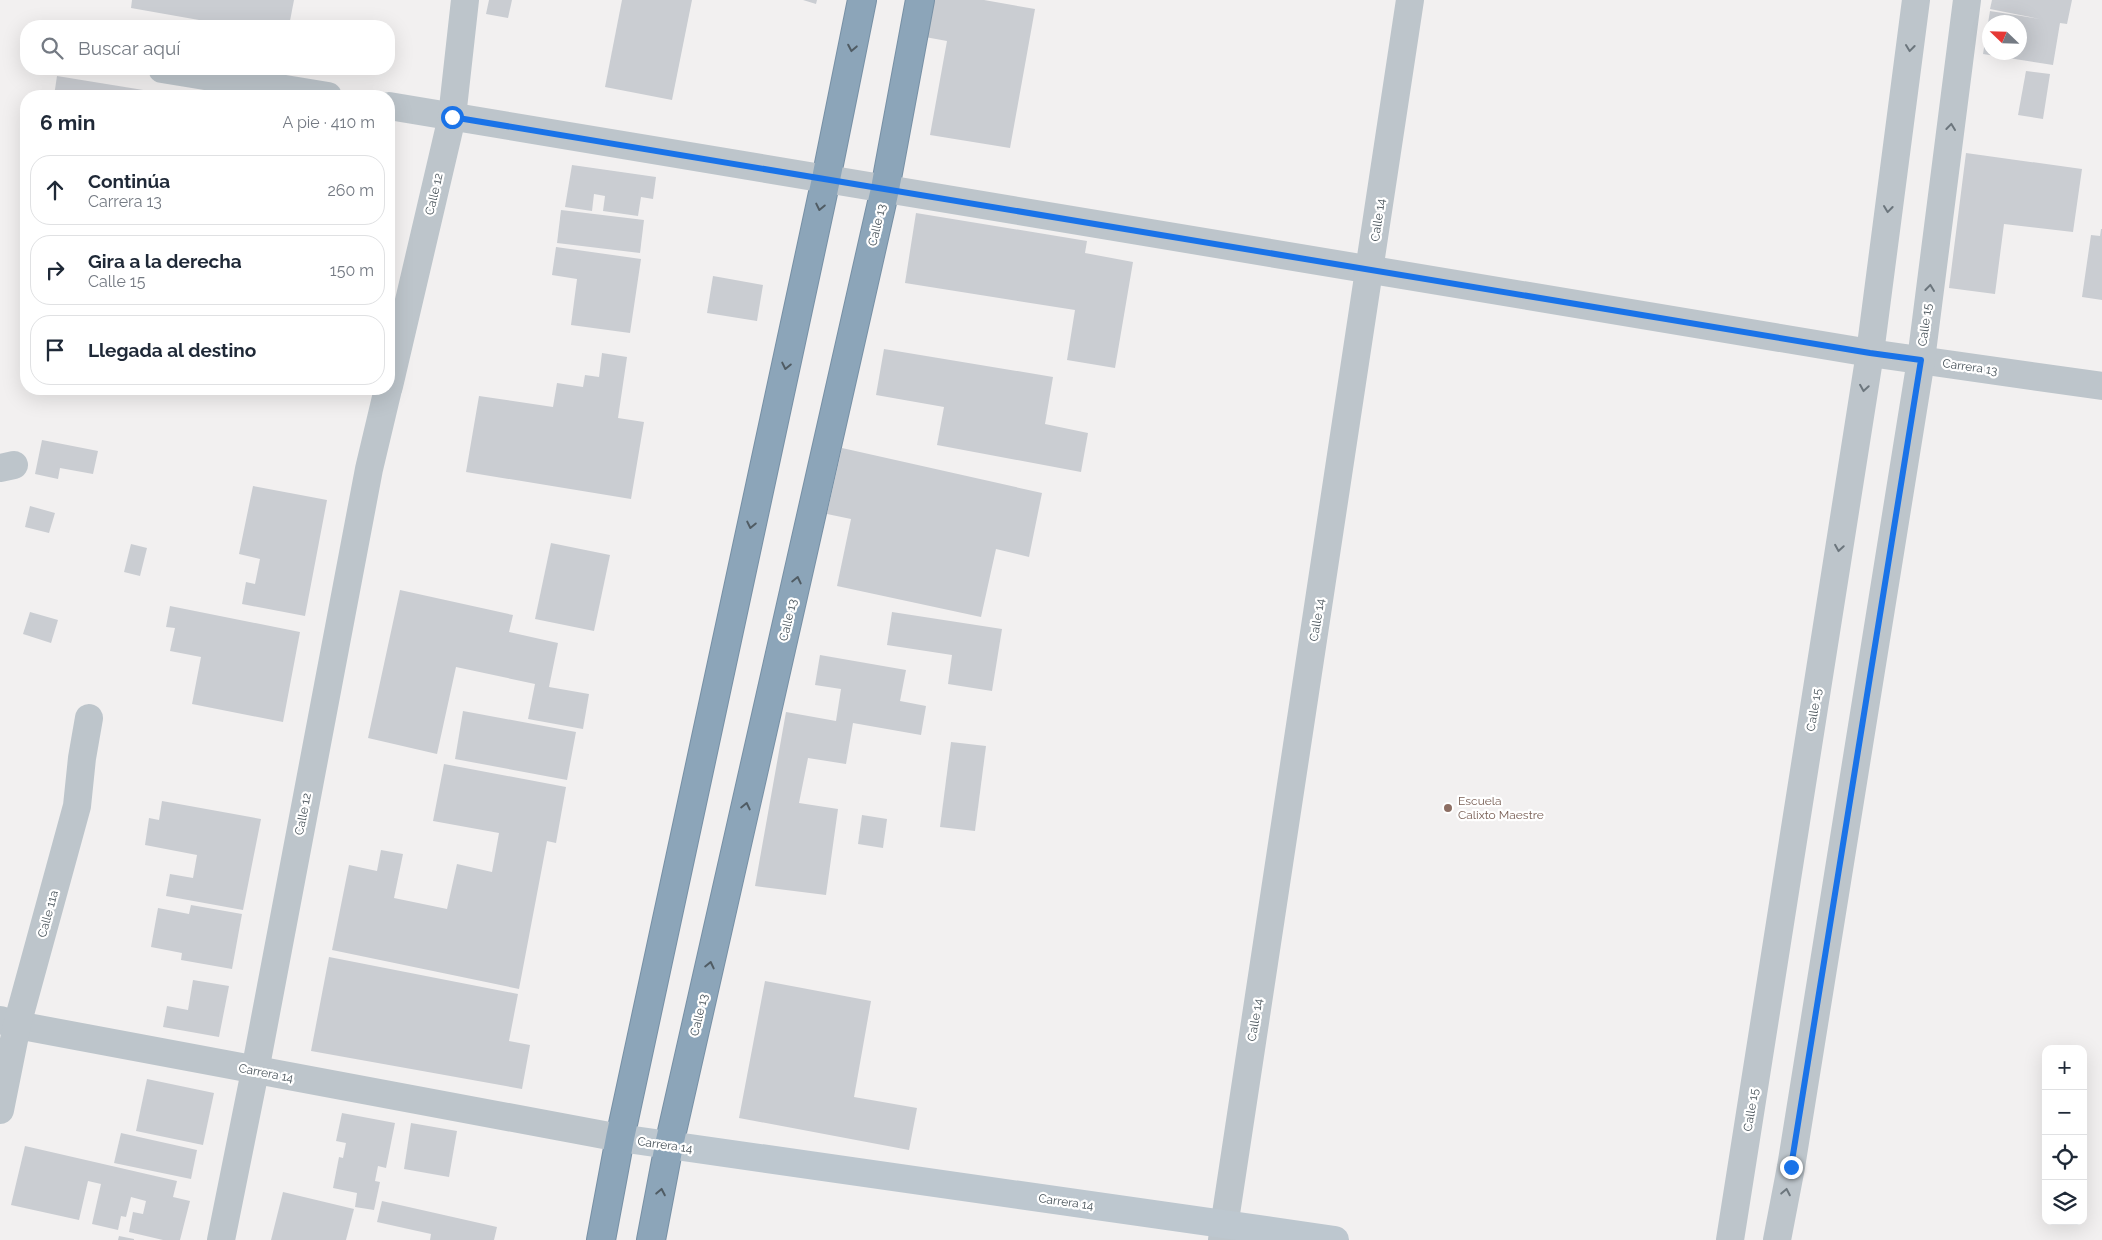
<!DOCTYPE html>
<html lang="es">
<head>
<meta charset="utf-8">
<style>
  body { margin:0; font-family:Raleway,sans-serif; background:#f2f2f3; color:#1f2937 }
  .controls { position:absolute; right:15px; bottom:15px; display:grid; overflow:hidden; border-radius:10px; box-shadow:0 5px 20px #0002 }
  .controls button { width:45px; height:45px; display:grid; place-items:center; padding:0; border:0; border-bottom:1px solid #e0e1e3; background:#fff; color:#1f2937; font:25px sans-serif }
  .compass { position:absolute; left:1982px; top:15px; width:45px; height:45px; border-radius:50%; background:#fff; box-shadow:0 5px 20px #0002; rotate:293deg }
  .stop { position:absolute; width:15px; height:15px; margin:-11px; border:4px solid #1a73e8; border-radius:50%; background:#fff }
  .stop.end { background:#1a73e8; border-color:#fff; box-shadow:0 1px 5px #0008 }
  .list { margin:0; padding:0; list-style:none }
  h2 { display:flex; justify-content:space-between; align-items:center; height:65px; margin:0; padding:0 20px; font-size:21px }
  h2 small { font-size:16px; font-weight:400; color:#747a83 }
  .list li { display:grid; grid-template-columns:32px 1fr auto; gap:15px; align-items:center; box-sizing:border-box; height:70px; margin:0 10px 10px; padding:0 10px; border:1px solid #e0e1e3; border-radius:20px }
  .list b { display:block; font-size:19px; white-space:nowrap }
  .list p { margin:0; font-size:16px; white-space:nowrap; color:#747a83 }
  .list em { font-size:16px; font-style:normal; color:#747a83 }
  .icon { flex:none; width:28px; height:28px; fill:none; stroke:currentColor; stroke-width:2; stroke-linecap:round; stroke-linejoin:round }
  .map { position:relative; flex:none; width:2102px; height:1240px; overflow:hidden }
  .search { position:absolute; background:#fff; box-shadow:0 5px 20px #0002; left:20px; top:20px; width:375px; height:55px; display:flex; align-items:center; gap:12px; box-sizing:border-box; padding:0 18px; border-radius:20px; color:#747a83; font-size:19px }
  .panel { position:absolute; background:#fff; box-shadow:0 5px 20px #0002; left:20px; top:90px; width:375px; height:305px; border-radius:20px }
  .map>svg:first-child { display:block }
  .building { fill:#cacdd2; fill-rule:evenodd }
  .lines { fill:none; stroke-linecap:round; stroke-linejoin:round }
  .highway-casing { stroke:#7790a5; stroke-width:30 }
  .street { stroke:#bdc5cb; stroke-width:28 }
  .secondary { stroke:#bdc7cf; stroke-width:28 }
  .highway { stroke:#8ca5b9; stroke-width:28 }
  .oneway { stroke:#505c64 }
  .oneway2 { stroke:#6c767d }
  .route { stroke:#1a73e8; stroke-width:6 }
  .education-dot { fill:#8d6e63; stroke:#fff; stroke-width:2 }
  .labels { text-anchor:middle; stroke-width:4.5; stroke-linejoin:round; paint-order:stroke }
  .street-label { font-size:12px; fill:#49545b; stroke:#fff }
  .education-label { font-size:12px; fill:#785e54; stroke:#fff; text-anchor:start }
</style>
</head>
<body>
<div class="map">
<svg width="2102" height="1240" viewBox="0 0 2102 1240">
  <rect width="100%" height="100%" fill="#f2f0f0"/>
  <g class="building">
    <polygon points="132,0 294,0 289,26 233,26 131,8"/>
    <polygon points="489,0 512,0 508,18 486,14"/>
    <polygon points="622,0 692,0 672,100 605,87"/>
    <polygon points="803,0 817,0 816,4"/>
    <polygon points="932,0 984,0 1035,9 1010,148 930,135 947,41 925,37"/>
    <path d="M 1992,0 L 2072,0 L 2067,24 L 2060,23 L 2053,65 L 1983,54 L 1990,11 L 2040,19 L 1990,9 ZM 1990,22 L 2020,22 L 2020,52 L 1990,52 Z"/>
    <polygon points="2026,71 2050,74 2043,119 2018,115"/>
    <polygon points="57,76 174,95 174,96 54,96"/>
    <polygon points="1966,153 2082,169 2073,232 2004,224 1995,294 1949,288"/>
    <polygon points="572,165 656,177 653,199 641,197 638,216 603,211 605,196 594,194 592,211 565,207"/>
    <polygon points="561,210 644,220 640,253 557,243"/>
    <polygon points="916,213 1087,241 1085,253 1133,262 1115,368 1067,360 1075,310 905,283"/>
    <polygon points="2101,229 2102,229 2102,300 2082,297 2091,235 2100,236"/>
    <polygon points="556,247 641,259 630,333 571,325 577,279 552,275"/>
    <polygon points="713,276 763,285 757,321 707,313"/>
    <polygon points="884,349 1053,377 1045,424 1088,433 1081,472 937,445 944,407 876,395"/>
    <polygon points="602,353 627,357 618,418 644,422 631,499 466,472 479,396 553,407 557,383 583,387 585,375 599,377"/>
    <polygon points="42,440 98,451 93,474 60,468 58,479 35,474"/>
    <polygon points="842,448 1042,493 1029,557 996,549 981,617 837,586 851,519 827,514"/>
    <polygon points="253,486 327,500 305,616 242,604 246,582 255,584 260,559 239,554"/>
    <polygon points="30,506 55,513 49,533 25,527"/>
    <polygon points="551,543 610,555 594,631 535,619"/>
    <polygon points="131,544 147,548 140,576 124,572"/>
    <polygon points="400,590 513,615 509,632 558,643 549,687 589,694 583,729 528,719 535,684 456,667 437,754 368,738"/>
    <polygon points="170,606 300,632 283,722 192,704 201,657 170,651 175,628 166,627"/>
    <polygon points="30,612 58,620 51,643 23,634"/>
    <polygon points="892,612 1002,629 992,691 948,684 952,655 887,645"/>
    <polygon points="820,655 906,670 900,701 926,706 921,735 853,723 846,764 808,758 799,803 838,809 826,895 755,886 786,712 836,721 841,689 815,685"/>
    <polygon points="463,711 576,732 567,780 455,759"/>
    <polygon points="951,742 986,746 975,831 940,827"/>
    <polygon points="444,764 566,787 556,843 547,841 519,989 332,950 349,865 377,871 381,850 403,854 394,898 447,909 457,864 492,872 499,833 433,821"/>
    <polygon points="162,801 261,819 243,910 166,896 170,874 193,878 197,855 145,845 149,818 159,820"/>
    <polygon points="862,815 887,819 883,848 858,844"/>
    <polygon points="191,905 242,914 232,969 181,960 182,953 151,947 158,908 189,914"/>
    <polygon points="329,957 518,994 509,1041 530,1045 522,1089 311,1051"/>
    <polygon points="193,980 229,986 219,1037 163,1027 167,1006 188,1010"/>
    <polygon points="765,981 871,1001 854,1097 917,1108 909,1150 739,1118"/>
    <polygon points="147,1079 214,1093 203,1145 136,1131"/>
    <polygon points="342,1113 395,1123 386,1168 378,1166 375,1181 380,1182 374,1210 355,1207 357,1193 333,1188 339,1157 343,1158 346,1143 336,1141"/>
    <polygon points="411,1123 457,1131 449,1177 404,1169"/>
    <polygon points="121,1133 197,1150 191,1179 114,1163"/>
    <polygon points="25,1146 177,1181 173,1197 190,1201 180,1240 163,1240 129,1232 133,1212 143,1214 146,1201 131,1197 126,1217 121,1216 118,1230 92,1224 101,1184 88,1181 79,1220 11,1205"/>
    <polygon points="283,1192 354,1209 346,1240 271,1240"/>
    <polygon points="382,1201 497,1227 494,1240 430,1240 431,1234 377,1222"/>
    <polygon points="119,1236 134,1239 134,1240 118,1240"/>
  </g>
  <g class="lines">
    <g class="highway-casing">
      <g id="highway">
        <polyline points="601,1240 620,1138 826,179 862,0"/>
        <polyline points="651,1240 669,1145 885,189 920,0"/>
      </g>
    </g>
    <g class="street">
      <polyline points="162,69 328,96"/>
      <polyline points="389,106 1870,353 2102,386"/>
      <polyline points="389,386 452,117 465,0"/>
      <polyline points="0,468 14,465"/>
      <polyline points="0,1020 17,1025 620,1138"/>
      <polyline points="0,1110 17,1025 77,806 82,758 89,718"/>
      <polyline points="221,1240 255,1071 369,469 388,389"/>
      <polyline points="1222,1240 1410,0"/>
      <polyline points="1730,1240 1870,353 1916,0"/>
      <polyline points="1777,1240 1791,1167 1921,360 1967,0"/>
    </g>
    <polyline class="secondary" points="620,1138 1335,1240"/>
    <use href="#highway" class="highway"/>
  </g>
  <defs><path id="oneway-chevron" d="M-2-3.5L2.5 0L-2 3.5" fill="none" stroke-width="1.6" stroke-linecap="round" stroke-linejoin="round" transform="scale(1.25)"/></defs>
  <g class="oneway">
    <use href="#oneway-chevron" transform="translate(852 48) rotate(101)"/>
    <use href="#oneway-chevron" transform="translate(820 207) rotate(102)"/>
    <use href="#oneway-chevron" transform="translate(786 366) rotate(102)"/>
    <use href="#oneway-chevron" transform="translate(751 525) rotate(102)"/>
    <use href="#oneway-chevron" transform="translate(797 580) rotate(-77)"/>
    <use href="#oneway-chevron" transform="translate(746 806) rotate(-77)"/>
    <use href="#oneway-chevron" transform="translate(710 965) rotate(-77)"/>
    <use href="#oneway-chevron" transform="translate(661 1192) rotate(-79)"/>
  </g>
  <g class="oneway2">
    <use href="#oneway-chevron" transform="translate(1910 48) rotate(97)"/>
    <use href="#oneway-chevron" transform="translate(1951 127) rotate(-83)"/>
    <use href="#oneway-chevron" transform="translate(1888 209) rotate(97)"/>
    <use href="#oneway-chevron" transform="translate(1930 288) rotate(-83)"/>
    <use href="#oneway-chevron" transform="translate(1864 388) rotate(99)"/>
    <use href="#oneway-chevron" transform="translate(1839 548) rotate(99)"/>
    <use href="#oneway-chevron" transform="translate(1786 1192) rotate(-79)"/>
  </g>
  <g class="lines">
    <polyline class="route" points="452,117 1870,353 1921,360 1791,1167"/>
  </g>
  <circle class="education-dot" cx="1448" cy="808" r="5"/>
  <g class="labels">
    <g class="street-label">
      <text transform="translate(434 194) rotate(-77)" y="4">Calle 12</text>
      <text transform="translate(1378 220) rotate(-82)" y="4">Calle 14</text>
      <text transform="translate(877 225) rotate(-77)" y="4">Calle 13</text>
      <text transform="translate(1925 325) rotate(-83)" y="4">Calle 15</text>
      <text transform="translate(1970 367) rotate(8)" y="4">Carrera 13</text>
      <text transform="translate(788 620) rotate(-77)" y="4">Calle 13</text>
      <text transform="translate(1317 620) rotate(-81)" y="4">Calle 14</text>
      <text transform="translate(1814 710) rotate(-81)" y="4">Calle 15</text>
      <text transform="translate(303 814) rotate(-79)" y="4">Calle 12</text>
      <text transform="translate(48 914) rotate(-75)" y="4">Calle 11a</text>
      <text transform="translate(699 1015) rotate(-77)" y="4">Calle 13</text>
      <text transform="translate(1255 1020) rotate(-81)" y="4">Calle 14</text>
      <text transform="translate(266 1073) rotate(11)" y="4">Carrera 14</text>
      <text transform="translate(1751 1110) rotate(-81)" y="4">Calle 15</text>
      <text transform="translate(665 1145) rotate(8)" y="4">Carrera 14</text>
      <text transform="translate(1066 1202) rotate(8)" y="4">Carrera 14</text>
    </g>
    <g class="education-label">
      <text x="1458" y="805">Escuela<tspan x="1458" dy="14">Calixto Maestre</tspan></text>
    </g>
  </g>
</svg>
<div class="controls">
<button>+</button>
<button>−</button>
<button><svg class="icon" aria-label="locate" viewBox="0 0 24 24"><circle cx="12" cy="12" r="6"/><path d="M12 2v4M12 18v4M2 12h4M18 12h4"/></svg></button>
<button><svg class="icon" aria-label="layers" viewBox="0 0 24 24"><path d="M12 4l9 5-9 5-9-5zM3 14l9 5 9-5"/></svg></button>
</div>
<svg class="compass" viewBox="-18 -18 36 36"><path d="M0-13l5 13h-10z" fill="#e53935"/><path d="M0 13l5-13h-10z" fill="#747a83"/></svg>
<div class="stop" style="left:452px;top:117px"></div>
<div class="stop end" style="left:1791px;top:1167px"></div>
<div class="search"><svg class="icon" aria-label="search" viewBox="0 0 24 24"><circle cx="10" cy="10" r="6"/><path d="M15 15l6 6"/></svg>Buscar aquí</div>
<section class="panel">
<h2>6 min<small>A pie · 410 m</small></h2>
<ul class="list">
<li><svg class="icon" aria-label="ahead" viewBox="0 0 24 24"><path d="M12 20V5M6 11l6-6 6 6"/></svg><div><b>Continúa</b><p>Carrera 13</p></div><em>260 m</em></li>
<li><svg class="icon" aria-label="right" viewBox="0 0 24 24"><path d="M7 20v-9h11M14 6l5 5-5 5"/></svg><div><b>Gira a la derecha</b><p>Calle 15</p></div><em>150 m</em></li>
<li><svg class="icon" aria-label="arrive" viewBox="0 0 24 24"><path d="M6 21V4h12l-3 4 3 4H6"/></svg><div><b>Llegada al destino</b></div></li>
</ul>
</section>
</div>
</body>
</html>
